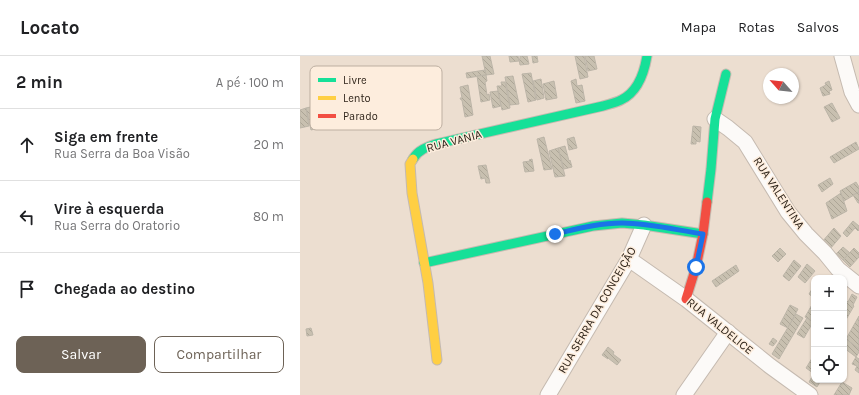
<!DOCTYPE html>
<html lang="pt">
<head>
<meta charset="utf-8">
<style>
  body { margin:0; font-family:Karla,sans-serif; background:#f2f2f2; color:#202124 }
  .controls { position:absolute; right:12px; bottom:12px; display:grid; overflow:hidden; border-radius:8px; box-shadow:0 1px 3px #0004 }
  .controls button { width:36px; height:36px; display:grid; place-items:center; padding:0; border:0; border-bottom:1px solid #e0e0e0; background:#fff; color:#202124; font:20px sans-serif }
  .compass { position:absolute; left:463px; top:12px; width:36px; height:36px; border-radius:50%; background:#fff; box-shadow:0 1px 3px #0004; rotate:297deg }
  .stop { position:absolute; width:12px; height:12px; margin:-9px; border:3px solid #1a73e8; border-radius:50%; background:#fff }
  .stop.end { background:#1a73e8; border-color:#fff; box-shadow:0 1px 4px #0008 }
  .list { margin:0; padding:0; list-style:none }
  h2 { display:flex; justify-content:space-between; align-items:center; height:52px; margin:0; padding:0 16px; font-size:17px }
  h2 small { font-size:13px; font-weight:400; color:#757577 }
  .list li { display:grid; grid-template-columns:26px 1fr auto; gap:12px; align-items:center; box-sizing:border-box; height:72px; padding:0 16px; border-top:1px solid #e0e0e0 }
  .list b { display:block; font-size:15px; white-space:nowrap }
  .list p { margin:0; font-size:13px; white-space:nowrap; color:#757577 }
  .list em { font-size:13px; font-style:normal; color:#757577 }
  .actions { display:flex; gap:8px; padding:12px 16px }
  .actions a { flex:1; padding:9px 0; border:1px solid #6d6256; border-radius:8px; text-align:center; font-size:14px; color:#6d6256 }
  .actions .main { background:#6d6256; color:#fff }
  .icon { flex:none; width:22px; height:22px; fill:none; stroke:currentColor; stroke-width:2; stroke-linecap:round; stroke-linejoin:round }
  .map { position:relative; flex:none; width:559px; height:339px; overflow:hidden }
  header { display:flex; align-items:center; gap:24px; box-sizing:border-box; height:56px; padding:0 20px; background:#fff; border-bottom:1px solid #e0e0e0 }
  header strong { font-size:19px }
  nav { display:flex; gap:22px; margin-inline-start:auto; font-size:14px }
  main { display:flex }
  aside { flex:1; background:#fff }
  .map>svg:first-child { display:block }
  .building { fill:url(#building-back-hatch); stroke:#bcb5a8 }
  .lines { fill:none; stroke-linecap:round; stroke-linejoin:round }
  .street-casing { stroke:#c5bab0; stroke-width:17 }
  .fast-casing { stroke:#c5bab0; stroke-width:11 }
  .slow-casing { stroke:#c5bab0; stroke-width:11 }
  .jam-casing { stroke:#c5bab0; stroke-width:11 }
  .street { stroke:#fcfaf8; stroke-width:15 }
  .fast { stroke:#16e098; stroke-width:9 }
  .slow { stroke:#ffcf43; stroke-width:9 }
  .jam { stroke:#f24e42; stroke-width:9 }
  .route { stroke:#1a73e8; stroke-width:5 }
  .labels { text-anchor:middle; stroke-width:3; stroke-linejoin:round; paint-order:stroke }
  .street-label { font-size:12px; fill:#291f15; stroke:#fdeddd }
  .key { fill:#fdeddd; stroke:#bdafa1; stroke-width:1 }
  .key-label { font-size:11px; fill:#291f15 }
</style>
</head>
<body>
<header>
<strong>Locato</strong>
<nav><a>Mapa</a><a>Rotas</a><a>Salvos</a></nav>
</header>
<main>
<aside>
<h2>2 min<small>A pé · 100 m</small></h2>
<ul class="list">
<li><svg class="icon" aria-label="ahead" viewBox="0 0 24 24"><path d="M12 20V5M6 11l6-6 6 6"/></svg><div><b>Siga em frente</b><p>Rua Serra da Boa Visão</p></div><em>20 m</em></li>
<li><svg class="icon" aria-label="left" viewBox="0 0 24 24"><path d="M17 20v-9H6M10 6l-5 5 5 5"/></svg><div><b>Vire à esquerda</b><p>Rua Serra do Oratorio</p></div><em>80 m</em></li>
<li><svg class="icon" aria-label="arrive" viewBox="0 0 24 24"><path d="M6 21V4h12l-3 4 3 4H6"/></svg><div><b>Chegada ao destino</b></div></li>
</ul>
<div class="actions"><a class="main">Salvar</a><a>Compartilhar</a></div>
</aside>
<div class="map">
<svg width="559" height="339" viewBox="0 0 559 339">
  <defs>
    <pattern id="building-back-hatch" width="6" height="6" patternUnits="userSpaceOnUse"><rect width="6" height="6" fill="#c8c0b0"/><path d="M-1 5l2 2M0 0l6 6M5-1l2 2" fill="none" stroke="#aca596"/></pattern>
  </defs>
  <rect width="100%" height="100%" fill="#ecded0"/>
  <g class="building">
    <polygon points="182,0 190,0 194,18 186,19"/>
    <polygon points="209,0 218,0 219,5 210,6"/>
    <polygon points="220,0 227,0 229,8 220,9 219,3 220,3"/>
    <polygon points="232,0 237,0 238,6 233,7"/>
    <polygon points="275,0 284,0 288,21 280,23"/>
    <polygon points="285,0 294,0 297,13 288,15"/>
    <polygon points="185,14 186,19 167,22 166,17"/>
    <polygon points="231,17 236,44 228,46 222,18"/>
    <polygon points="186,19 187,25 185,26 187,39 189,38 190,44 181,46 177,20"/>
    <polygon points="213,20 219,48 210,49 205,21"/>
    <polygon points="241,23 244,42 237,44 233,25"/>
    <polygon points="276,23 277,30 282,29 285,45 276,47 271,25"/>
    <polygon points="254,25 257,42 246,44 243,28"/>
    <polygon points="529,25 532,34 529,35 530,38 523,40 520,32 526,29 525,27"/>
    <polygon points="201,26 205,26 210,52 202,54 197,30 202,30"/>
    <polygon points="168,29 173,59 165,61 162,44 161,44 160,42 162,42 160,31"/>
    <polygon points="198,35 201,50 193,52 190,36"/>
    <polygon points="532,47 540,62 532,66 524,51"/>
    <polygon points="15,50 19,72 11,74 6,52"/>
    <polygon points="6,52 9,70 0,72 0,54"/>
    <polygon points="393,70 401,71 400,86 396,85 396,88 391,88"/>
    <polygon points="244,81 252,113 244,114 237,83"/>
    <polygon points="274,81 277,92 269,94 267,83"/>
    <polygon points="556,86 559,93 534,107 530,101"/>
    <polygon points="265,90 269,105 270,104 272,111 264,113 258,92"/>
    <polygon points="258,92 265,120 255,121 249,95"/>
    <polygon points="232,103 234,115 225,116 223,106 230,105 229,104"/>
    <polygon points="186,109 190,127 186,127 185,122 181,123 178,110"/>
    <polygon points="530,122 533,128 522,136 518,129"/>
    <polygon points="556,126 559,131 559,136 544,145 540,135"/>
    <polygon points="559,136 559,147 558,147 553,139"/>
    <polygon points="541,137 547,155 532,163 526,147"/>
    <polygon points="553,165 559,170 559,174 558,175 555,172 547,181 543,177"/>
    <polygon points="534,172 541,180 530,193 522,186"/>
    <polygon points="543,191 550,197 543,204 536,198"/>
    <polygon points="480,192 486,198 478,206 472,200"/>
    <polygon points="554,192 559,197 559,201 550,211 543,204"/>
    <polygon points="494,204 501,210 489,225 483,220"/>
    <polygon points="507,208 515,215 505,227 498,221"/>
    <polygon points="436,209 439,215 416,231 412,225"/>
    <polygon points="514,230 514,242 509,238"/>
    <polygon points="552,238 557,241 553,249 554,250 544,267 544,250 547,245 548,246"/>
    <polygon points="513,247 514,265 513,266 505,261"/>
    <polygon points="490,249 498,253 488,272 480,268"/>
    <polygon points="496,258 503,262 479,303 472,298"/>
    <polygon points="559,260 559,293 546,283"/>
    <polygon points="507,262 513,266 504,282 497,278"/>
    <polygon points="11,272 13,279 7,280 6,273"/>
    <polygon points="473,282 477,285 473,290 469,288"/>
    <polygon points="546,283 559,293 559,296 556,301 544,292 544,285"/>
    <polygon points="308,291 314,296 313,298 321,304 317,309 308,302 308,303 302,299"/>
    <polygon points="514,299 514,315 513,317 506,312"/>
    <polygon points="556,301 559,303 559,317 555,314 557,310 552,308"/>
    <polygon points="514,317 514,324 521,324 517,331 509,326"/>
    <polygon points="542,326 552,332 549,339 534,339"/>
  </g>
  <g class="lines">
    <g class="street-casing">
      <g id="street">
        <polyline points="542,0 552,36 559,49"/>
        <polyline points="415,63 428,72 445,86 488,156 506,178 525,197 538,213 559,230"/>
        <polyline points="329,203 386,243 470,310 510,339"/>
        <polyline points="248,339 329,203 344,169"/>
        <polyline points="384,339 428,276"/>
      </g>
    </g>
    <g class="fast-casing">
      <g id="fast">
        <path d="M 113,103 C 118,94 127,91 136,88 L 303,50 C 309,48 315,47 321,44 C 338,36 344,18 347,0"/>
        <polyline points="407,146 411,113 415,63 426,18"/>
        <polyline points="124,207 293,170 322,167 344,169 403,178"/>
      </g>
    </g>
    <g class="slow-casing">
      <polyline id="slow" points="113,103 110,108 112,137 128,227 137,304"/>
    </g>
    <g class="jam-casing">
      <polyline id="jam" points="386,243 396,211 403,178 407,146"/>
    </g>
    <use href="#street" class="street"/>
    <use href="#fast" class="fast"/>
    <use href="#slow" class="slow"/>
    <use href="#jam" class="jam"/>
  </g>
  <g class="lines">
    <path class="route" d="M 255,178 C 277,173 299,167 322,167 C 349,167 376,174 403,178 L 396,211"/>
  </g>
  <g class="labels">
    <g class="street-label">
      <text transform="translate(154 85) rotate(-15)" y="4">RUA VANIA</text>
      <text transform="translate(479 137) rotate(57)" y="4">RUA VALENTINA</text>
      <text transform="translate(297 254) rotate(-60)" y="4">RUA SERRA DA CONCEIÇÃO</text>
      <text transform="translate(420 270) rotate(39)" y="4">RUA VALDELICE</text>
    </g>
  </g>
  <rect x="10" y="10" width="132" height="64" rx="6" class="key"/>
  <rect x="18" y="22" width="18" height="4" fill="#16e098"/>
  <rect x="18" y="40" width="18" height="4" fill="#ffcf43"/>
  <rect x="18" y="58" width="18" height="4" fill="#f24e42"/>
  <g class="key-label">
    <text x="43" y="28">Livre</text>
    <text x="43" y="46">Lento</text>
    <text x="43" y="64">Parado</text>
  </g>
</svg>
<div class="controls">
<button>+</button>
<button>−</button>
<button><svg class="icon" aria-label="locate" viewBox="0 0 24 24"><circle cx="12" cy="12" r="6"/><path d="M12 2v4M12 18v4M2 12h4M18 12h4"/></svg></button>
</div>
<svg class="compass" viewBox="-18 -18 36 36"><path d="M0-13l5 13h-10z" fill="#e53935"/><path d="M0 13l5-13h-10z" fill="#757577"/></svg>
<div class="stop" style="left:396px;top:211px"></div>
<div class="stop end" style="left:255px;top:178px"></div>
</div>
</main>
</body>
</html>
